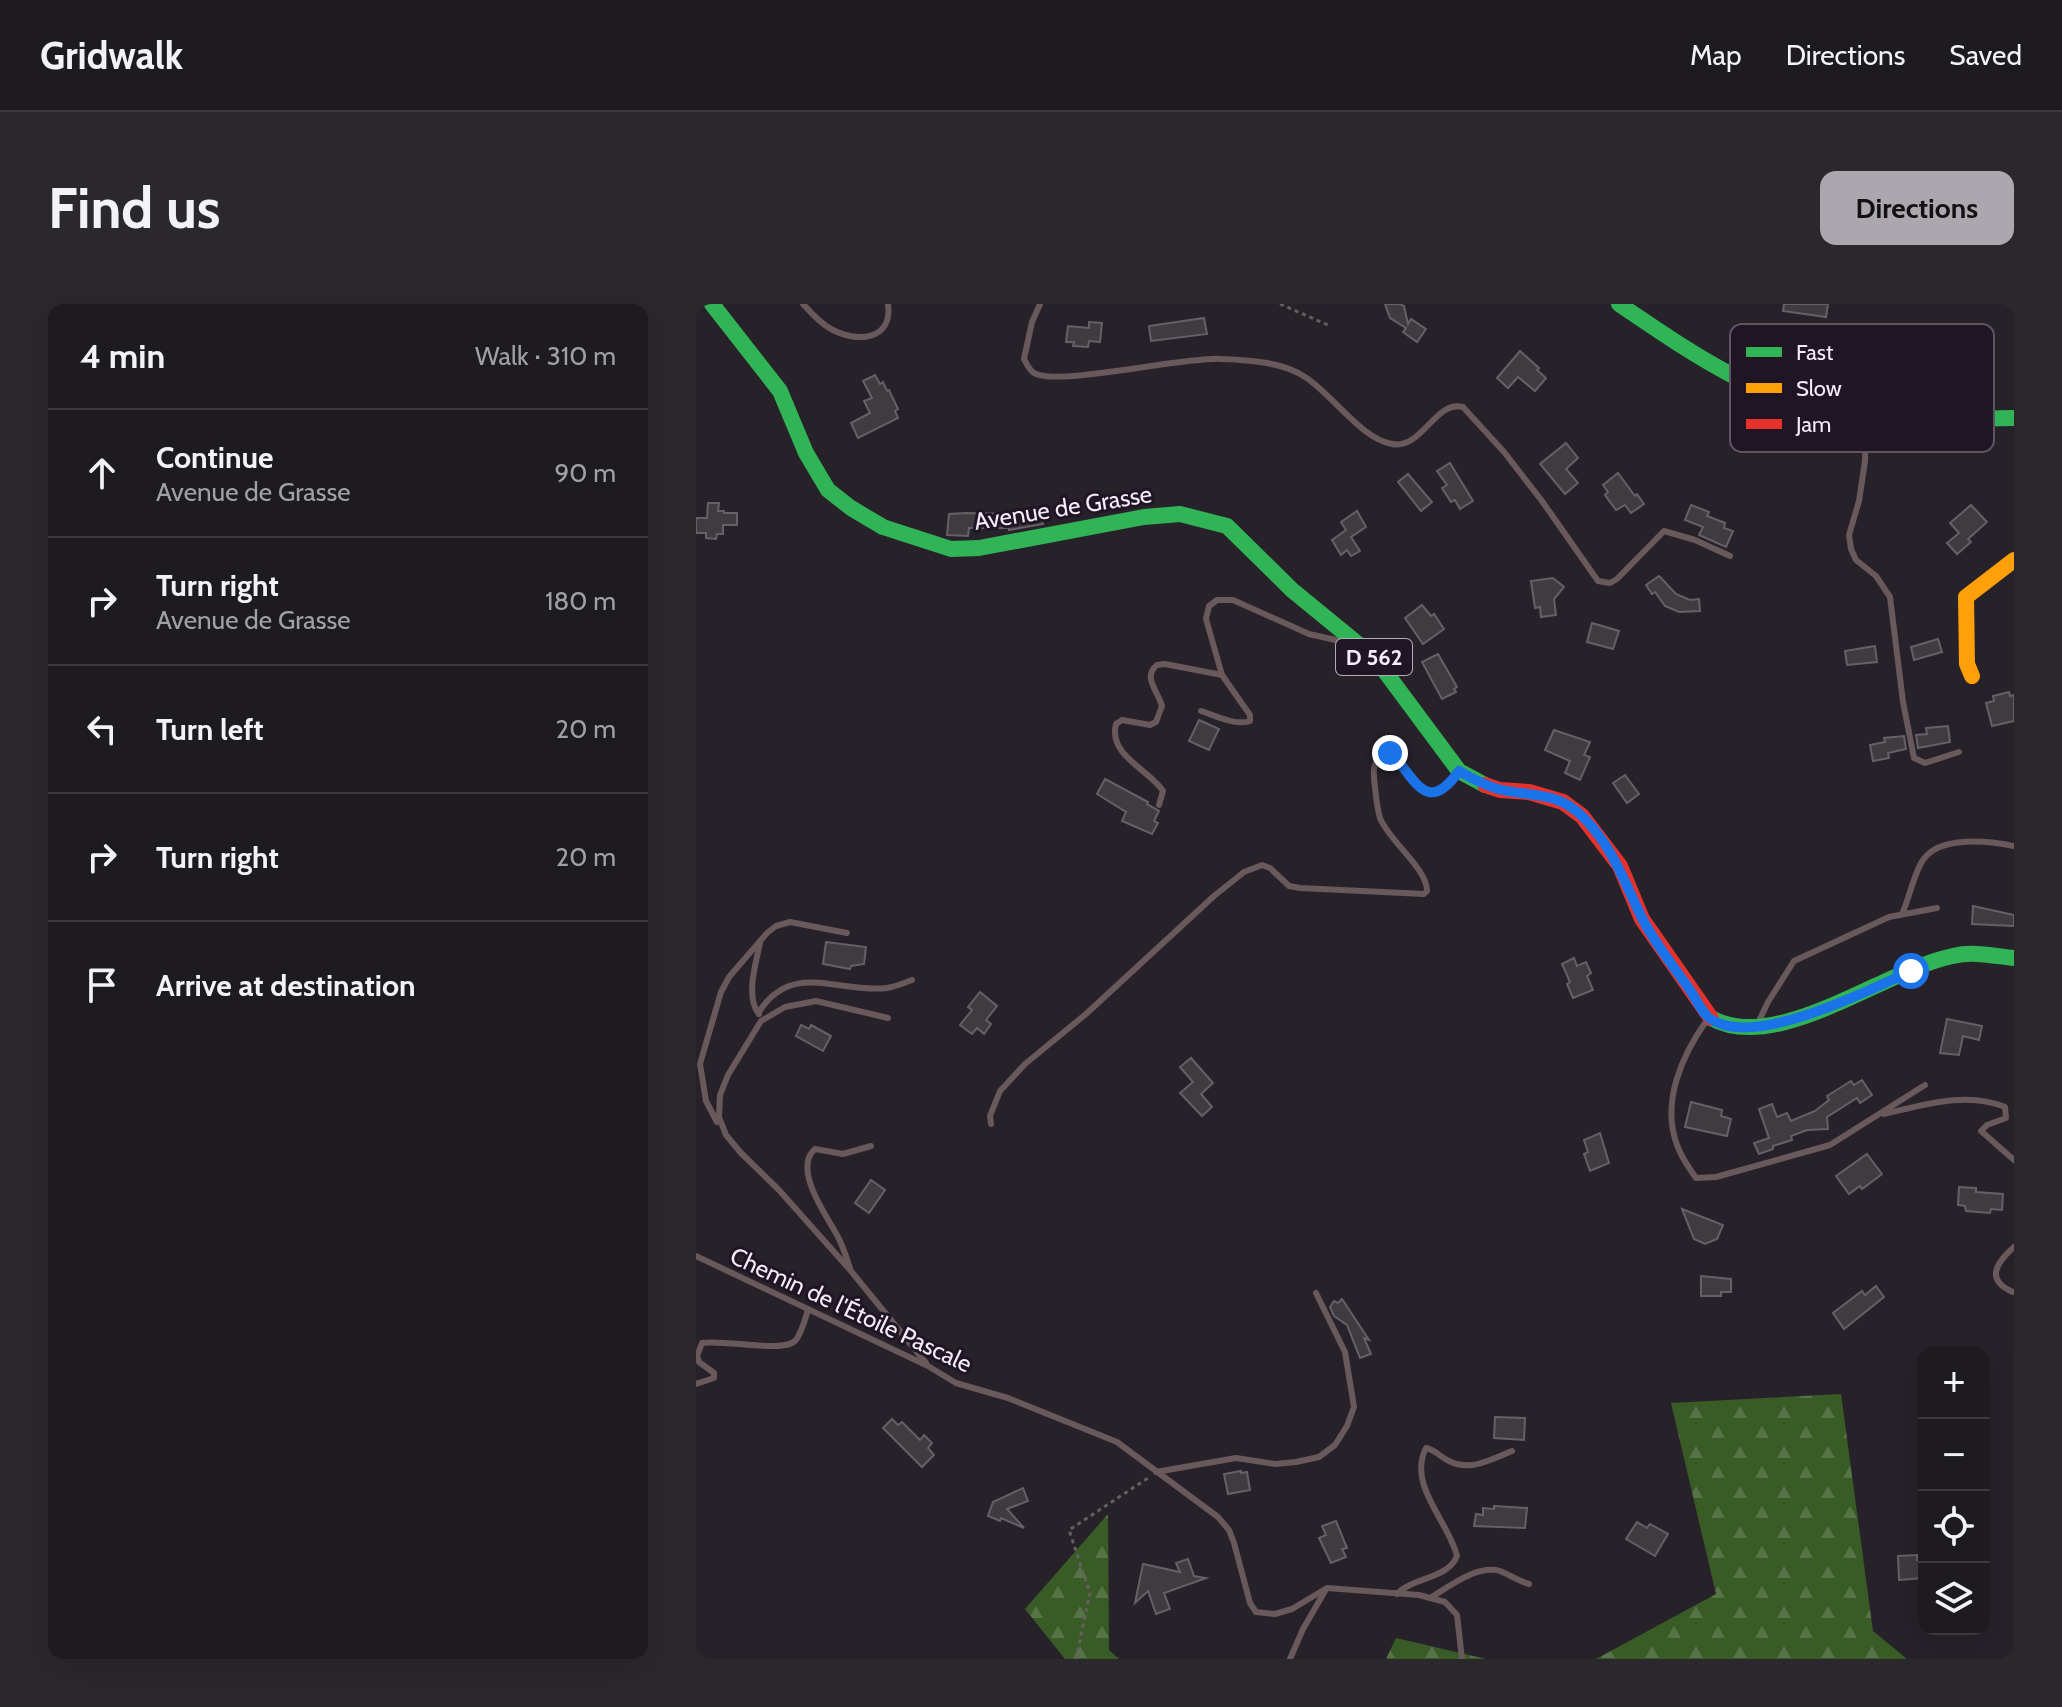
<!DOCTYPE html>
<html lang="en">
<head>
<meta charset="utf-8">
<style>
  body { margin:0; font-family:Cabin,sans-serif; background:#2a272d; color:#f1f3f6 }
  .controls { position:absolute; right:24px; bottom:24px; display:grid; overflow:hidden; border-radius:16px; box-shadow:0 8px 32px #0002 }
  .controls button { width:72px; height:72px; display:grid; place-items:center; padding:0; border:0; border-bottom:2px solid #3b383e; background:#1d1a20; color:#f1f3f6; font:40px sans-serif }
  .stop { position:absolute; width:24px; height:24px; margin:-18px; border:6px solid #1a73e8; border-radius:50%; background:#fff }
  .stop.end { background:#1a73e8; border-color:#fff; box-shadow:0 2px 8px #0008 }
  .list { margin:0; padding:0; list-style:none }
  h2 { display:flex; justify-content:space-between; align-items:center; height:104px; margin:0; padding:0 32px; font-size:34px }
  h2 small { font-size:26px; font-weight:400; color:#a0a1a5 }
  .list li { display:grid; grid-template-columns:52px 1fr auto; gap:24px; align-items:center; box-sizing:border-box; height:128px; padding:0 32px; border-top:2px solid #3b383e }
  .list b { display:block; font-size:30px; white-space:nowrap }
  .list p { margin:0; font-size:26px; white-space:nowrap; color:#a0a1a5 }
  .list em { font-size:26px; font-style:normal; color:#a0a1a5 }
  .icon { flex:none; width:44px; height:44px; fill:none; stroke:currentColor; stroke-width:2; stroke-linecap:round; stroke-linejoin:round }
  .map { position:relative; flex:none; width:1318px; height:1355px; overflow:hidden; border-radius:16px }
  header { display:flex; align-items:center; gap:48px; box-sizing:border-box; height:112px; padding:0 40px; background:#1d1a20; border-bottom:2px solid #3b383e }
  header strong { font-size:38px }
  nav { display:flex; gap:44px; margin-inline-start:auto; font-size:28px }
  .intro { display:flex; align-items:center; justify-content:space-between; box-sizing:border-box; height:192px; padding:0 48px }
  h1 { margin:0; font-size:56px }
  .button { padding:20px 36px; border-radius:16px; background:#aca6af; color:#111; font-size:28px; font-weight:700 }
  main { display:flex; gap:48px; padding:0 48px }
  aside { flex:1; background:#1d1a20; border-radius:16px; box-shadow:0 8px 32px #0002 }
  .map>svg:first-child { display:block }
  .forest { fill:url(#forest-firs) }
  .building { fill:#3f3b41; stroke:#656067; stroke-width:2 }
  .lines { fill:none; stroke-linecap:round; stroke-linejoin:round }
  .path { stroke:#685e60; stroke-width:3; stroke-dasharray:4 4; stroke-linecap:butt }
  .lane { stroke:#69595b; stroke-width:6 }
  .fast { stroke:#30b455; stroke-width:16 }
  .slow { stroke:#ff9f0a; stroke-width:16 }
  .jam { stroke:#e5322d; stroke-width:16 }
  .route { stroke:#1a73e8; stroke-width:10 }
  .labels { text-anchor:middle; stroke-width:6; stroke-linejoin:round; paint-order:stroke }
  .shield { fill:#1f1524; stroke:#b4acb8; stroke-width:2 }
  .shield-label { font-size:22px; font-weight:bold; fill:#f4edf7 }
  .street-label { font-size:24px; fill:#f4edf7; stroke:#1f1524 }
  .key { fill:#1f1524; stroke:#5f5663; stroke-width:2 }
  .key-label { font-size:22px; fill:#f4edf7 }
</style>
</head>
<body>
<header>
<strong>Gridwalk</strong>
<nav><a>Map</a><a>Directions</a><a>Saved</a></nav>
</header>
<div class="intro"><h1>Find us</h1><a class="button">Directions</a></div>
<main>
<aside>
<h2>4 min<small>Walk · 310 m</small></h2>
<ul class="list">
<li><svg class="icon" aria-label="ahead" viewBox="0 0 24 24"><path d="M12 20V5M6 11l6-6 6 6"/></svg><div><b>Continue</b><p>Avenue de Grasse</p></div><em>90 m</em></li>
<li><svg class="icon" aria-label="right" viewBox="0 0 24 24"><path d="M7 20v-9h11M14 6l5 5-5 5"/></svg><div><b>Turn right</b><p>Avenue de Grasse</p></div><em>180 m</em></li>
<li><svg class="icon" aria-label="left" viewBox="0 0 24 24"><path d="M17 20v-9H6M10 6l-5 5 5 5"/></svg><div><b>Turn left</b></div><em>20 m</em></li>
<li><svg class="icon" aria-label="right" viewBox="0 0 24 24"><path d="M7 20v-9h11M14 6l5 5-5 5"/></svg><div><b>Turn right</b></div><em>20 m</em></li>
<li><svg class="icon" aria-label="arrive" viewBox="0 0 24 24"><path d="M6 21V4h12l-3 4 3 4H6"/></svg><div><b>Arrive at destination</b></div></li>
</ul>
</aside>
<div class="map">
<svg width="1318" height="1355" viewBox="0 0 1318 1355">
  <defs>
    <pattern id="forest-firs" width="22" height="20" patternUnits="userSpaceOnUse" patternTransform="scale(2)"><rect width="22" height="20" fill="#395c27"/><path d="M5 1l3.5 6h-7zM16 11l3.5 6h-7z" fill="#567447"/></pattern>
  </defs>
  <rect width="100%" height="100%" fill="#27222a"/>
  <g class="forest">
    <polygon points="1145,1090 1177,1327 1211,1355 900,1355 1020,1290 975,1099"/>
    <polygon points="412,1210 413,1346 423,1355 369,1355 329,1305"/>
    <polygon points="700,1334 790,1355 690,1355"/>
  </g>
  <g class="building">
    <polygon points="689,0 704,0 708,2 712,20 715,15 730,25 721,38 707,28 710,24 694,14"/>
    <polygon points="1088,0 1132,0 1130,13 1087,7"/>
    <polygon points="508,14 511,30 455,37 453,22"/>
    <polygon points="393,18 406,19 404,38 393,37 392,43 377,42 378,38 370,38 372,22 393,24"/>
    <polygon points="824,47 843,64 841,66 850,74 839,87 822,73 812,84 801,74"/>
    <polygon points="179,71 184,80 187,78 191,87 193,86 202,105 199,107 202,114 162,134 155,119 174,109 168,97 176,94 167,77"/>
    <polygon points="870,139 882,154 870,165 882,179 869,190 844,160"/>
    <polygon points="754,159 777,197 764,205 759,196 755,198 746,184 751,181 741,167"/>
    <polygon points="922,169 939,192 941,190 948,200 935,209 929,201 920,206 909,191 912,188 907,181"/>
    <polygon points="712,170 736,198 725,207 702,178"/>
    <polygon points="12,199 23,199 22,207 28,207 28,209 41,209 41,221 27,221 27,230 21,230 20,235 10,234 10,229 0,229 0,214 11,214"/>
    <polygon points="995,201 1013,208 1011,212 1029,219 1028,224 1037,227 1030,243 1003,231 1007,223 989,216"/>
    <polygon points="1275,201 1291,218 1272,235 1275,238 1261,250 1251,239 1263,229 1254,219"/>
    <polygon points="661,207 670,223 655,233 664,247 655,252 651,246 645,251 636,236 650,226 645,218"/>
    <polygon points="270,209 324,210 325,214 346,212 347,220 313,226 313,224 273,224 272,232 251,231 253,210"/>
    <polygon points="963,272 980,290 994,296 1003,295 1004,307 983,308 969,302 959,288 956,290 950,281"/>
    <polygon points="857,274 868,283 858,295 860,311 845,313 844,303 839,304 835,277"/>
    <polygon points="726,301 735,312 738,310 748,325 727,340 709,314"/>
    <polygon points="896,319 923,327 917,345 891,338"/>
    <polygon points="1242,335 1246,348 1218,356 1215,343"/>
    <polygon points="1179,342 1181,358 1151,361 1149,347"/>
    <polygon points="742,350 761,383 758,385 760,388 746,395 726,358"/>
    <polygon points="1313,388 1314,392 1318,391 1318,417 1296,422 1290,399 1298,397 1297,392"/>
    <polygon points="503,416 523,425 513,446 493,437"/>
    <polygon points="1252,422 1254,438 1222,444 1220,431 1231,430 1230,424"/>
    <polygon points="858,426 894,438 888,451 894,453 884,476 869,469 874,457 849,446"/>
    <polygon points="1208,432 1210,445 1192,449 1193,454 1177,457 1174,441 1189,438 1188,434"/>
    <polygon points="929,471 943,490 931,499 917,479"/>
    <polygon points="409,475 452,498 451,500 463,507 458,517 462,519 456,530 426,517 430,508 401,490"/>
    <polygon points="1277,602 1318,611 1318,622 1276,620"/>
    <polygon points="130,638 170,643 168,660 155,662 154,665 127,660"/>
    <polygon points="878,654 881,662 890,658 895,669 891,672 897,686 877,694 871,680 874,678 866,660"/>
    <polygon points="284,688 301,702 290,716 295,720 288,730 281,724 276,730 264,721 276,706 272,703"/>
    <polygon points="1251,715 1286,722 1283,736 1267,732 1263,751 1244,749"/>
    <polygon points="105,721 113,725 115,721 135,732 127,747 100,732"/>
    <polygon points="495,754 517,779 505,790 516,803 506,812 484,789 497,778 484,763"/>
    <polygon points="1166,776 1176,791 1164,799 1161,794 1131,813 1132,825 1111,826 1095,832 1096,836 1077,842 1077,845 1063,850 1058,839 1073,834 1063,805 1076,800 1081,813 1091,809 1095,817 1119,807 1133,796 1131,792 1155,777 1158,781"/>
    <polygon points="995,798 1026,806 1025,812 1035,815 1031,832 989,823"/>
    <polygon points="904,829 913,859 894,867 888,850 892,848 888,836"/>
    <polygon points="1171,850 1186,870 1166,885 1164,882 1153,890 1140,872"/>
    <polygon points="175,876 189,886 173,909 159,899"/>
    <polygon points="1263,883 1280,884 1280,888 1307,890 1306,906 1295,905 1294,909 1270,907 1269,902 1262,901"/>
    <polygon points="986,905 1027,921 1021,935 1009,940 998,935"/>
    <polygon points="1005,972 1035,975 1035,988 1025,988 1025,992 1005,992"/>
    <polygon points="1180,982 1188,993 1148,1025 1137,1009 1166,987 1169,991"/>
    <polygon points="646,995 673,1036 668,1034 675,1050 664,1054 651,1021 638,1012 634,1003 638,997 642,999"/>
    <polygon points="799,1113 829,1114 828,1136 798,1134"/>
    <polygon points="196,1115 202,1121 206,1118 224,1136 228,1131 236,1139 232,1144 238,1151 226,1163 187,1124"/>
    <polygon points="545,1167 545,1169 551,1168 554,1186 532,1190 528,1170"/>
    <polygon points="327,1184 332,1197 311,1205 328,1224 305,1214 304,1217 292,1212 297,1198"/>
    <polygon points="798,1202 831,1204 829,1224 778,1222 780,1210 787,1211 787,1204 798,1205"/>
    <polygon points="640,1217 651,1244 646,1245 650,1253 635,1259 623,1234 630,1231 626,1222"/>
    <polygon points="941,1218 951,1224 954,1220 972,1230 959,1252 930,1235"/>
    <polygon points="1221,1251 1221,1256 1228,1256 1228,1274 1203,1276 1202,1252"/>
    <polygon points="492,1255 498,1272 510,1274 468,1289 474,1305 460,1310 452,1287 439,1299 447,1260 484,1268 480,1259"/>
  </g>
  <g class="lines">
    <g class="path">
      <polyline points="584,0 632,21"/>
      <polyline points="380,1355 394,1289 373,1226 452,1174"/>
    </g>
    <g class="lane">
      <path d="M 107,0 C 115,9 124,19 135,25 C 160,39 197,37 192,0"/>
      <path d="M 344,0 L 336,18 L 328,55 C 331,60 333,66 338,69 C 358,83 491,52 526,55 C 552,56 587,58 609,73 C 636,90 665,135 696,140 C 726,146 740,95 767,103 L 808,148 L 846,197 L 902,277 L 914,279 L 921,275 L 968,227 L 999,236 L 1034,252"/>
      <polyline points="1170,118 1169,157 1163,197 1153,231 1155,245 1160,256 1180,272 1194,293 1207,398 1218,454 1229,459 1263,448"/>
      <path d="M 505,407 C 520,412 540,422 554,417 L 554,411 L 526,371 L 510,315 L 513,302 L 521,296 L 537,296 L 613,330 L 653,339"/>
      <path d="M 463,501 L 467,487 C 453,465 412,452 420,420 L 426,416 L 454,421 L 460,418 L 466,402 C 462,387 446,373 461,361 L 469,360 L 526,371"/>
      <path d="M 1206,610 C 1213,595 1218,569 1227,556 C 1244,531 1293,537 1318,542"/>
      <path d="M 63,708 C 96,656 143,690 191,684 C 199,683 208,679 216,676"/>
      <path d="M 63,710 C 49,693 60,659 64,639"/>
      <polyline points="192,714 120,697 89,703 65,717 32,771 24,791 23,813 30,831 45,849 83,886 155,967 230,1059"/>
      <path d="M 1011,716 C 986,751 965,798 981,841 C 985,853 993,864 1000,874 L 1020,873 L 1134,841 L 1229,781"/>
      <polyline points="1062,719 1072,698 1098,657 1193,613 1241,604"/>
      <path d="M 1188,810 C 1228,801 1270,787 1309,803 L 1310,814 L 1291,821 L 1285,827 L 1318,856"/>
      <polyline points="21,818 10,797 4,760 25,688 33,673 71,629 80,622 94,618 151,629"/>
      <path d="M 295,820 L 294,812 L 304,787 L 329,760 L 390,710 L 518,592 L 548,568 L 566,561 L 574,564 L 593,582 L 604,584 L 728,590 L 731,587 C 731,564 693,537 684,514 C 681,504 680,493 679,483 C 677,469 676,457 688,449 L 694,449 C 716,467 729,514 761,470"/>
      <polyline points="0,952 232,1062 260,1079 312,1094 421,1138 522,1213 533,1226 538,1239 554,1299 560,1308 579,1310 596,1305 631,1284 723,1291 749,1298 761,1311 766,1355"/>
      <path d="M 154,964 C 150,953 147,942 142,933 C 131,912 96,865 119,845 L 147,850 L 175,842"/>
      <path d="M 1317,988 C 1289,976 1300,959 1318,943"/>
      <path d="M 0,1080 L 18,1074 L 18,1069 L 3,1058 L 1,1052 L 6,1039 C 28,1035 88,1050 100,1036 C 106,1028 109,1015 112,1006"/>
      <polyline points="460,1168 540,1154 579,1160 600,1158 623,1153 639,1141 651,1122 658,1103 649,1048 620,989"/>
      <path d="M 701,1290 C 717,1273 752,1275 761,1252 C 753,1218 711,1181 730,1144 C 740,1146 744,1153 753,1157 C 774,1168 797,1155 816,1147"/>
      <path d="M 734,1294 C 753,1283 781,1260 804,1267 C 814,1271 822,1277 833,1280"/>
      <polyline points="594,1355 607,1325 629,1287"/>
    </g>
    <g class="fast">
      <polyline points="16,0 84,87 110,149 132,186 155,204 187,223 255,245 283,244 448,213 484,210 531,222 596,286 679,354 763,467 789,481"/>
      <path d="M 923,0 C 998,51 1077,106 1171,115 C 1219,120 1269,114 1318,114"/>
      <path d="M 1015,714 C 1081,751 1190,665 1257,652 C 1277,647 1298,652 1318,654"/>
    </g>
    <polyline class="slow" points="1276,372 1271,360 1270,293 1318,256"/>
    <polyline class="jam" points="789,481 804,486 833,488 867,498 886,512 924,562 946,615 1015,714"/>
  </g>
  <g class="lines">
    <path class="route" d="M 694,449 C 718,470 729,515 763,467 C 775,474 788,481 802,485 C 833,493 860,486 887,513 C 916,542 928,577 945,612 C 958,639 979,664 996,689 C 1001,697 1006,708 1013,714 C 1056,746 1171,687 1215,667"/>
  </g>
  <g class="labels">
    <rect class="shield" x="640" y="335" width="76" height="36" rx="6"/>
    <g class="shield-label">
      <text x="678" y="361">D 562</text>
    </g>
    <g class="street-label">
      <text transform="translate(367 204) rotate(-9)" y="8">Avenue de Grasse</text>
      <text transform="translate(155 1006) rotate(25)" y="8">Chemin de l'Étoile Pascale</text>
    </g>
  </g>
  <rect x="1034" y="20" width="264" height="128" rx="12" class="key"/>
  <rect x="1050" y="43" width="36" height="10" fill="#30b455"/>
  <rect x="1050" y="79" width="36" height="10" fill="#ff9f0a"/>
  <rect x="1050" y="115" width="36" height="10" fill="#e5322d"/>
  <g class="key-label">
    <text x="1100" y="56">Fast</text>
    <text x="1100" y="92">Slow</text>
    <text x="1100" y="128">Jam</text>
  </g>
</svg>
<div class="controls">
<button>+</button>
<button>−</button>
<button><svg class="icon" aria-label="locate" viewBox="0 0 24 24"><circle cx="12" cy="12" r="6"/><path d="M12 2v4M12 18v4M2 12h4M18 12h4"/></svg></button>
<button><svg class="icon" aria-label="layers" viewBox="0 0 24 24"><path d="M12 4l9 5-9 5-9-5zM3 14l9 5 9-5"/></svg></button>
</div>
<div class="stop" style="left:1215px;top:667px"></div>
<div class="stop end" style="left:694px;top:449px"></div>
</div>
</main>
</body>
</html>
